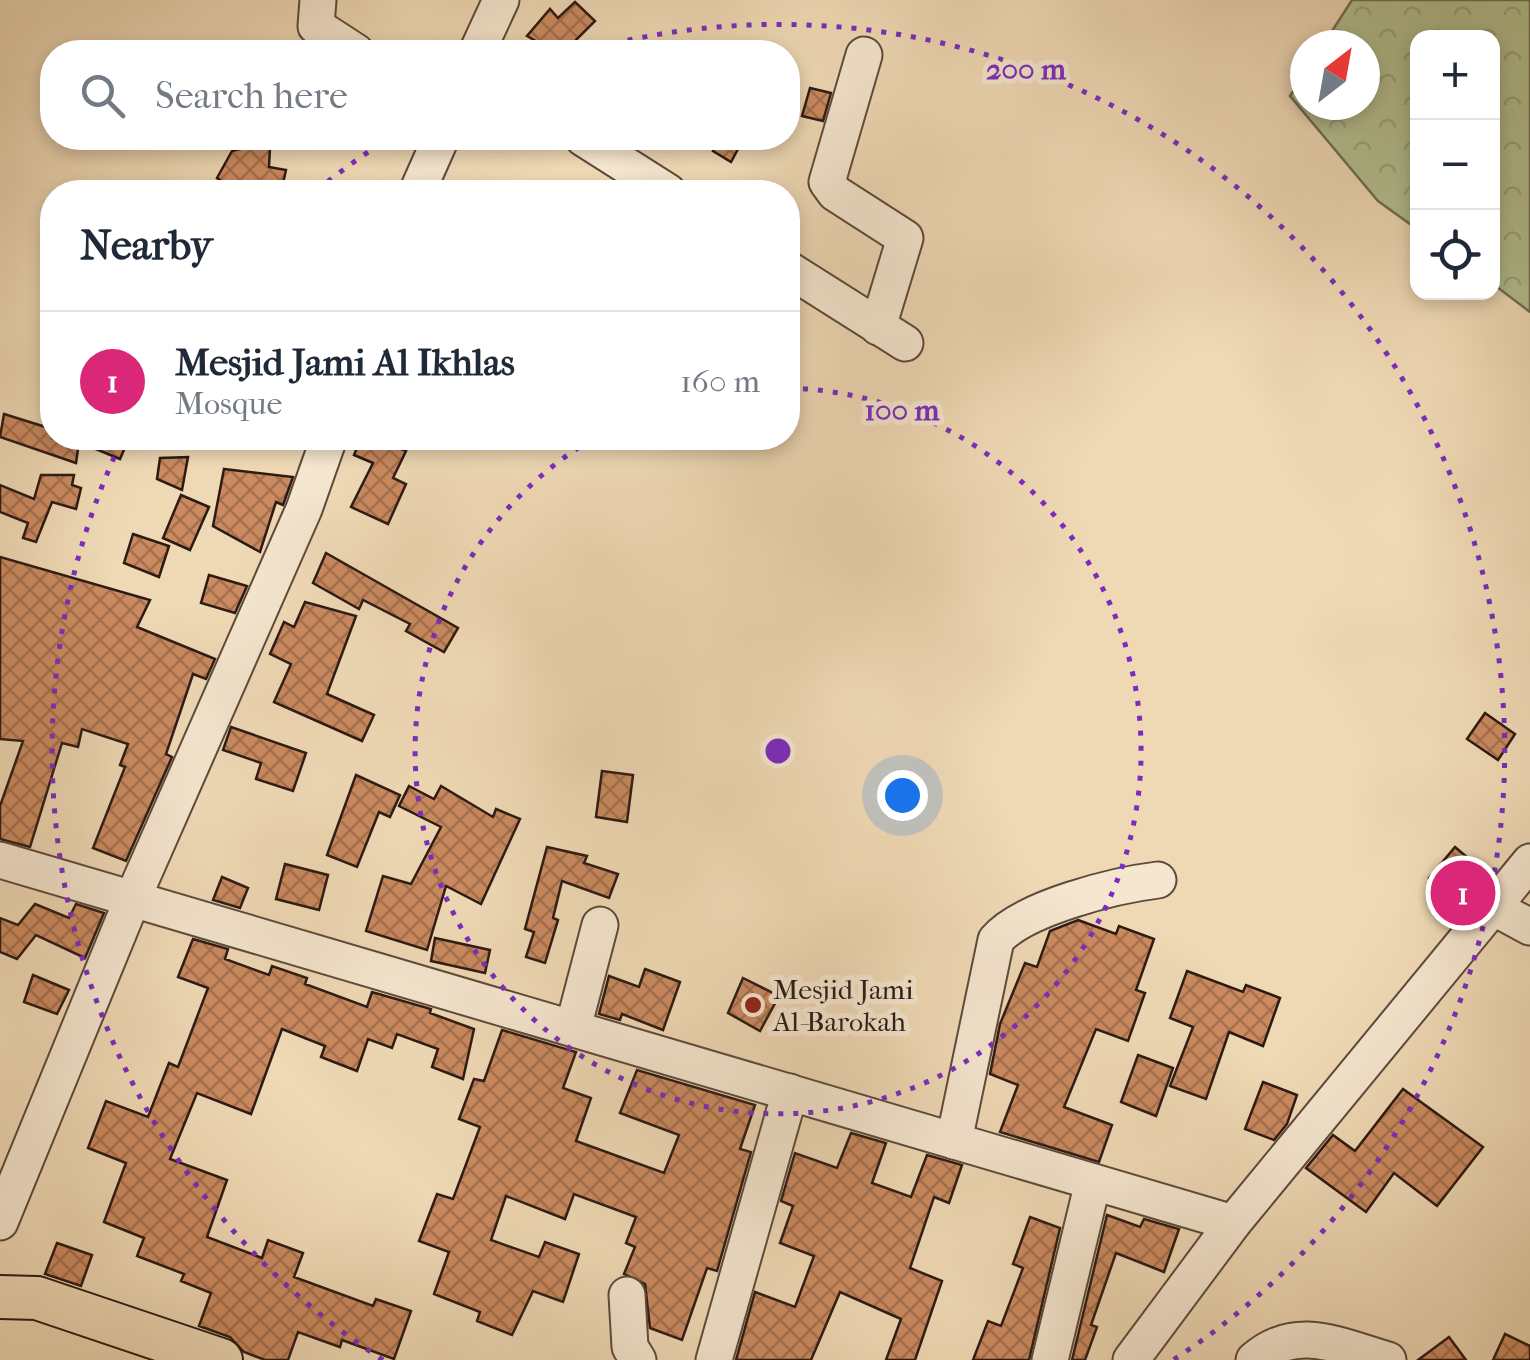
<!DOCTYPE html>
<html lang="en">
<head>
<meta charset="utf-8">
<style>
  body { margin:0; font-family:"IM FELL French Canon",serif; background:#f2f2f3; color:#1f2937 }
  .controls { position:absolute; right:30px; top:30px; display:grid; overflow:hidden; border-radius:20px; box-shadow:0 5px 15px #0003 }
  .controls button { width:90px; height:90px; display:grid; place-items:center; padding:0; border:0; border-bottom:2px solid #e0e1e3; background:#fff; color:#1f2937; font:50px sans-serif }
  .compass { position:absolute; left:1290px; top:30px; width:90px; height:90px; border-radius:50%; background:#fff; box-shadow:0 5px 15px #0003; rotate:31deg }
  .you { position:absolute; left:902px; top:795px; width:35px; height:35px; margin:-25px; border:8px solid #fff; border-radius:50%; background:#1a73e8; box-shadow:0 0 0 15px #1a73e833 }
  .badge { display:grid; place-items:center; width:65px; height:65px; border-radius:50%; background:#db2777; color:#fff; font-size:32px; font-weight:700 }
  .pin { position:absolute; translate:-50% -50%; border:5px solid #fff; box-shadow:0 2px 10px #0006 }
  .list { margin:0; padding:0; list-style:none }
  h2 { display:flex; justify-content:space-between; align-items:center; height:130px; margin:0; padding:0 40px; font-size:42px }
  h2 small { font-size:32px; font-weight:400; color:#747a83 }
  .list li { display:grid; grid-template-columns:65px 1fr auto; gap:30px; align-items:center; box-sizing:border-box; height:140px; padding:0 40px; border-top:2px solid #e0e1e3 }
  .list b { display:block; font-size:38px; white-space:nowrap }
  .list p { margin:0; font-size:32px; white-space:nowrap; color:#747a83 }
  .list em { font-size:32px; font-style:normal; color:#747a83 }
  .icon { flex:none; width:55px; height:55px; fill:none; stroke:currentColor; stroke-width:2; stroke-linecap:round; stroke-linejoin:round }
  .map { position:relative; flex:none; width:1530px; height:1360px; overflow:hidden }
  .search { position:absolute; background:#fff; box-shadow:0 5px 15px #0003; left:40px; top:40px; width:760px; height:110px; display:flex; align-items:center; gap:25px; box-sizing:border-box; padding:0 35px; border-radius:40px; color:#747a83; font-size:38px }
  .panel { position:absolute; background:#fff; box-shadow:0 5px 15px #0003; left:40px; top:180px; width:760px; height:270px; border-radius:40px }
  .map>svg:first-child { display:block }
  .forest { fill:url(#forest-crowns); stroke:#706d53; stroke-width:2.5 }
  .building { fill:url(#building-cross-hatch); stroke:#2c1a14; stroke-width:2.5 }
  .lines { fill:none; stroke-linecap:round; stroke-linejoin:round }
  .minor-casing { stroke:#5d4a3c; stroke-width:39 }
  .major-casing { stroke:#2c1a14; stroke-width:46 }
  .minor { stroke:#f5e6cf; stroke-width:35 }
  .major { stroke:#efd9b5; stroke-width:42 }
  .ring { fill:none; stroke:#7b2cbf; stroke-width:5; stroke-dasharray:5 10 }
  .poi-dot { fill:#8f2418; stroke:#f5e6cf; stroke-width:4 }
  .labels { text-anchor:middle; stroke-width:10; stroke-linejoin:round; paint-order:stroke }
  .poi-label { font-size:28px; fill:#2c1a14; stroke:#f5e6cf; text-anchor:start }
  .centre { fill:#7b2cbf; stroke:#f5e6cf; stroke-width:5 }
  .ring-label { font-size:30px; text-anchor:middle; font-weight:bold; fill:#7b2cbf; stroke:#f5e6cf; stroke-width:10; stroke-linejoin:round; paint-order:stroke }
</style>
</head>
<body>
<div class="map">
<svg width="1530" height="1360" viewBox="0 0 1530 1360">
  <defs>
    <pattern id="forest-crowns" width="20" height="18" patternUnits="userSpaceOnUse" patternTransform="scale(2.5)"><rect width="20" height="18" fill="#b3c092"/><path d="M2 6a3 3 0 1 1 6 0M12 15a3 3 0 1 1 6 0" fill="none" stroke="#9aa47d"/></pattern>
    <pattern id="building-cross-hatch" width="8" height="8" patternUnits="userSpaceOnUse" patternTransform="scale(2.5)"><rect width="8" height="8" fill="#cb8a60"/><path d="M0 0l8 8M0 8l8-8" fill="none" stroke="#a5704e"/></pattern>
  </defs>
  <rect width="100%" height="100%" fill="#efd9b5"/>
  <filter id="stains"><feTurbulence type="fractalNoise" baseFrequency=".002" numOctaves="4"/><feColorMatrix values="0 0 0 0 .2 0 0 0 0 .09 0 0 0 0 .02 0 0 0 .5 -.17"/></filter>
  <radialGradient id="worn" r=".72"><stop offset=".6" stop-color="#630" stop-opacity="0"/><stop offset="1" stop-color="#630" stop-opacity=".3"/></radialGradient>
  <polygon class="forest" points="1352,0 1530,0 1530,312 1493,284 1492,38 1418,38 1417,229 1378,201 1290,96 1305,74 1305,105 1365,105 1365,45 1323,45"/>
  <g class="building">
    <polygon points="575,2 595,21 567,49 557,44 548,48 527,36 550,9 558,18"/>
    <polygon points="810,88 831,93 823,121 802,116"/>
    <polygon points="720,138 744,138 731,162 713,151"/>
    <polygon points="255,145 270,147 269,167 286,170 281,192 224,192 226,184 217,178 232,151"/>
    <polygon points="4,414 52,429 52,438 129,438 120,459 79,442 76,463 0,437"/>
    <polygon points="361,438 377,438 406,451 393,478 406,484 388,524 351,507 373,463 354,455"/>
    <polygon points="188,457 182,490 157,479 160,458"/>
    <polygon points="224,469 293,477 283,505 276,502 260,552 213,526"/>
    <polygon points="41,475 74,475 72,485 81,488 76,509 52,502 36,542 23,538 28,523 0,512 0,485 34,499"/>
    <polygon points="181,495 209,507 190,550 163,538"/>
    <polygon points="133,534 169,546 159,577 124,563"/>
    <polygon points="326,553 458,628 444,652 406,631 410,624 363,600 359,609 313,583"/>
    <polygon points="0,557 150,600 137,627 215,659 206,679 193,674 166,754 172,757 126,861 93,848 125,767 120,765 128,744 82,729 78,747 62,743 30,847 0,839 0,806 23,741 0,739"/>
    <polygon points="209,575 247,586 235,613 201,603"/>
    <polygon points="305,602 356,616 327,694 374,715 362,741 274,702 291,664 270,654 284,622 294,627"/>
    <polygon points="1485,713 1515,734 1498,760 1467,739"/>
    <polygon points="231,727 306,753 293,791 256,779 261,763 223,750"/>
    <polygon points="602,771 633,775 627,822 596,817"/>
    <polygon points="356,775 400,795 390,817 379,812 357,867 327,855"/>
    <polygon points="409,786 434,799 441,786 493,817 496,809 520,819 481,904 446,886 427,950 366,931 383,876 411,884 441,827 399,806"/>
    <polygon points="547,847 587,856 584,863 618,874 609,898 562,881 553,918 558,920 545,963 526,957 534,932 525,929"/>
    <polygon points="1455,847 1490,877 1465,908 1429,878"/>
    <polygon points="285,864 328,875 319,910 276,899"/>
    <polygon points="222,877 248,888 240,908 213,900"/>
    <polygon points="35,904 69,918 76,904 104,913 85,958 36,935 17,959 0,952 0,918 18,925"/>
    <polygon points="1078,920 1116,934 1119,926 1154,939 1136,990 1145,993 1128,1041 1096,1029 1064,1107 1112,1125 1099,1162 1000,1132 1018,1085 990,1074 1000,1024 1025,963 1037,967 1050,931"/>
    <polygon points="435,938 490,950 485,973 431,961"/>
    <polygon points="193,939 228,949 225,959 269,975 272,966 307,978 305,984 367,1007 372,992 431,1009 430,1013 474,1029 463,1079 432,1067 438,1049 397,1034 392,1048 368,1039 357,1071 321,1057 325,1046 282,1029 251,1114 197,1093 170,1159 227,1180 207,1237 262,1258 268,1240 303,1253 294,1277 373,1306 376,1299 411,1311 394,1359 342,1340 340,1347 298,1332 288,1360 265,1360 244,1352 230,1337 199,1326 211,1293 181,1281 184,1274 137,1256 144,1238 104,1222 126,1163 88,1148 106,1101 148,1117 169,1063 178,1067 208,988 178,977"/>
    <polygon points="645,969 680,982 663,1030 622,1014 620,1020 599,1014 609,976 639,987"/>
    <polygon points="1187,971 1243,992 1246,985 1280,998 1263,1046 1229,1032 1206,1099 1170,1086 1193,1027 1170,1018"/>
    <polygon points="33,975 69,990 57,1014 24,1002"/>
    <polygon points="743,978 779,996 760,1031 728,1013"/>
    <polygon points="502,1030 576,1052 563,1088 591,1098 576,1141 664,1173 679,1135 620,1113 637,1070 755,1105 740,1149 751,1152 717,1271 707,1268 682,1340 650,1328 645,1284 624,1274 635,1247 626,1243 636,1217 574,1194 565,1219 506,1196 491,1240 539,1257 545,1242 579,1254 563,1302 533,1291 512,1335 477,1321 480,1312 434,1294 449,1252 419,1241 437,1194 453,1199 480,1127 459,1119 474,1079 484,1081"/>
    <polygon points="1138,1055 1173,1068 1156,1116 1121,1102"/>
    <polygon points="1263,1082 1297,1095 1287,1124 1274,1140 1245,1129"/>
    <polygon points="1403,1089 1483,1147 1437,1206 1394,1173 1366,1212 1306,1168 1333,1135 1355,1151"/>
    <polygon points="851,1133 886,1143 872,1183 911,1197 927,1155 962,1165 949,1203 934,1197 910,1268 942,1281 915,1360 886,1360 901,1319 840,1292 811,1360 736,1360 755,1292 795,1307 814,1256 780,1243 793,1206 781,1201 795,1153 837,1168"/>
    <polygon points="1107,1215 1140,1227 1144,1219 1179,1229 1164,1272 1116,1253 1091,1325 1097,1327 1085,1360 1072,1360"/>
    <polygon points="1030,1217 1060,1228 1029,1360 973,1360 988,1321 1001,1326 1023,1268 1013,1264"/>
    <polygon points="57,1243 92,1255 81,1286 45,1274"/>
    <polygon points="1505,1334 1530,1346 1530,1360 1493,1360"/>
    <polygon points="1449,1337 1466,1360 1418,1360"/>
  </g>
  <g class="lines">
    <g class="minor-casing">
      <g id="minor">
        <polyline points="318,0 316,26 356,52"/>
        <polyline points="477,52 501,0"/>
        <polyline points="864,55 827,182 835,193 905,238 878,327"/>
        <polyline points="583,138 668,192"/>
        <polyline points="417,192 441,138"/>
        <polyline points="788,269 905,343"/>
        <polyline points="0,860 1233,1223"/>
        <polyline points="1493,907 1530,927"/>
        <polyline points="573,1028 600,925"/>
        <path d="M 954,1141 L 996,940 C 1023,908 1116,885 1158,880"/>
        <polyline points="0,1222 132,900 304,509 329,438"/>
        <polyline points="627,1295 630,1347 638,1360"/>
        <polyline points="714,1360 790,1092"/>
        <polyline points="1050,1360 1093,1182"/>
        <polyline points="1131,1360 1233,1223 1530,862"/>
        <path d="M 1254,1360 C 1296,1323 1339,1346 1388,1360"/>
      </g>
    </g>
    <g class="major-casing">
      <polyline id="major" points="0,1297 37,1298 221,1360"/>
    </g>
    <use href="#minor" class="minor"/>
    <use href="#major" class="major"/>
  </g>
  <g class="ring">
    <path d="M788 388A363 363 0 1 1 594 438"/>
    <path d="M383 1360A726 726 0 0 1 123 438M316 191A726 726 0 0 1 388 139M584 51A726 726 0 0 1 1173 1360"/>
  </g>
  <circle class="poi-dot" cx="753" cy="1005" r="10"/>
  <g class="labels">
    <g class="poi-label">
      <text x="773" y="999">Mesjid Jami<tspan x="773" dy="32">Al-Barokah</tspan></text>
    </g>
  </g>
  <circle cx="778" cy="751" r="15" class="centre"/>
  <g class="ring-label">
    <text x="1026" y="79">200 m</text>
    <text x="902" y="420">100 m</text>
  </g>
  <rect width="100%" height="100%" filter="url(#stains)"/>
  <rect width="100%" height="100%" fill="url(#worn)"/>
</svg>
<div class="controls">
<button>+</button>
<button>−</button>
<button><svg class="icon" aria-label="locate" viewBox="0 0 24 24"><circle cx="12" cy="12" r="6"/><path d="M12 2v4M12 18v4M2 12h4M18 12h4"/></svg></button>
</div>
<svg class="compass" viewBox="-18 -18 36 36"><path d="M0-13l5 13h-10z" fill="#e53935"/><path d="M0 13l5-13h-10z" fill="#747a83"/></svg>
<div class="you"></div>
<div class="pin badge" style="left:1463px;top:893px">1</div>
<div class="search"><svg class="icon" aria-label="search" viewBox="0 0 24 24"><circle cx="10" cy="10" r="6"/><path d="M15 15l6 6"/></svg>Search here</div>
<section class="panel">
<h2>Nearby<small></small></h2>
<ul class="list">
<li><span class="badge">1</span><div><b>Mesjid Jami Al Ikhlas</b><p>Mosque</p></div><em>160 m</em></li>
</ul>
</section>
</div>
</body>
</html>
